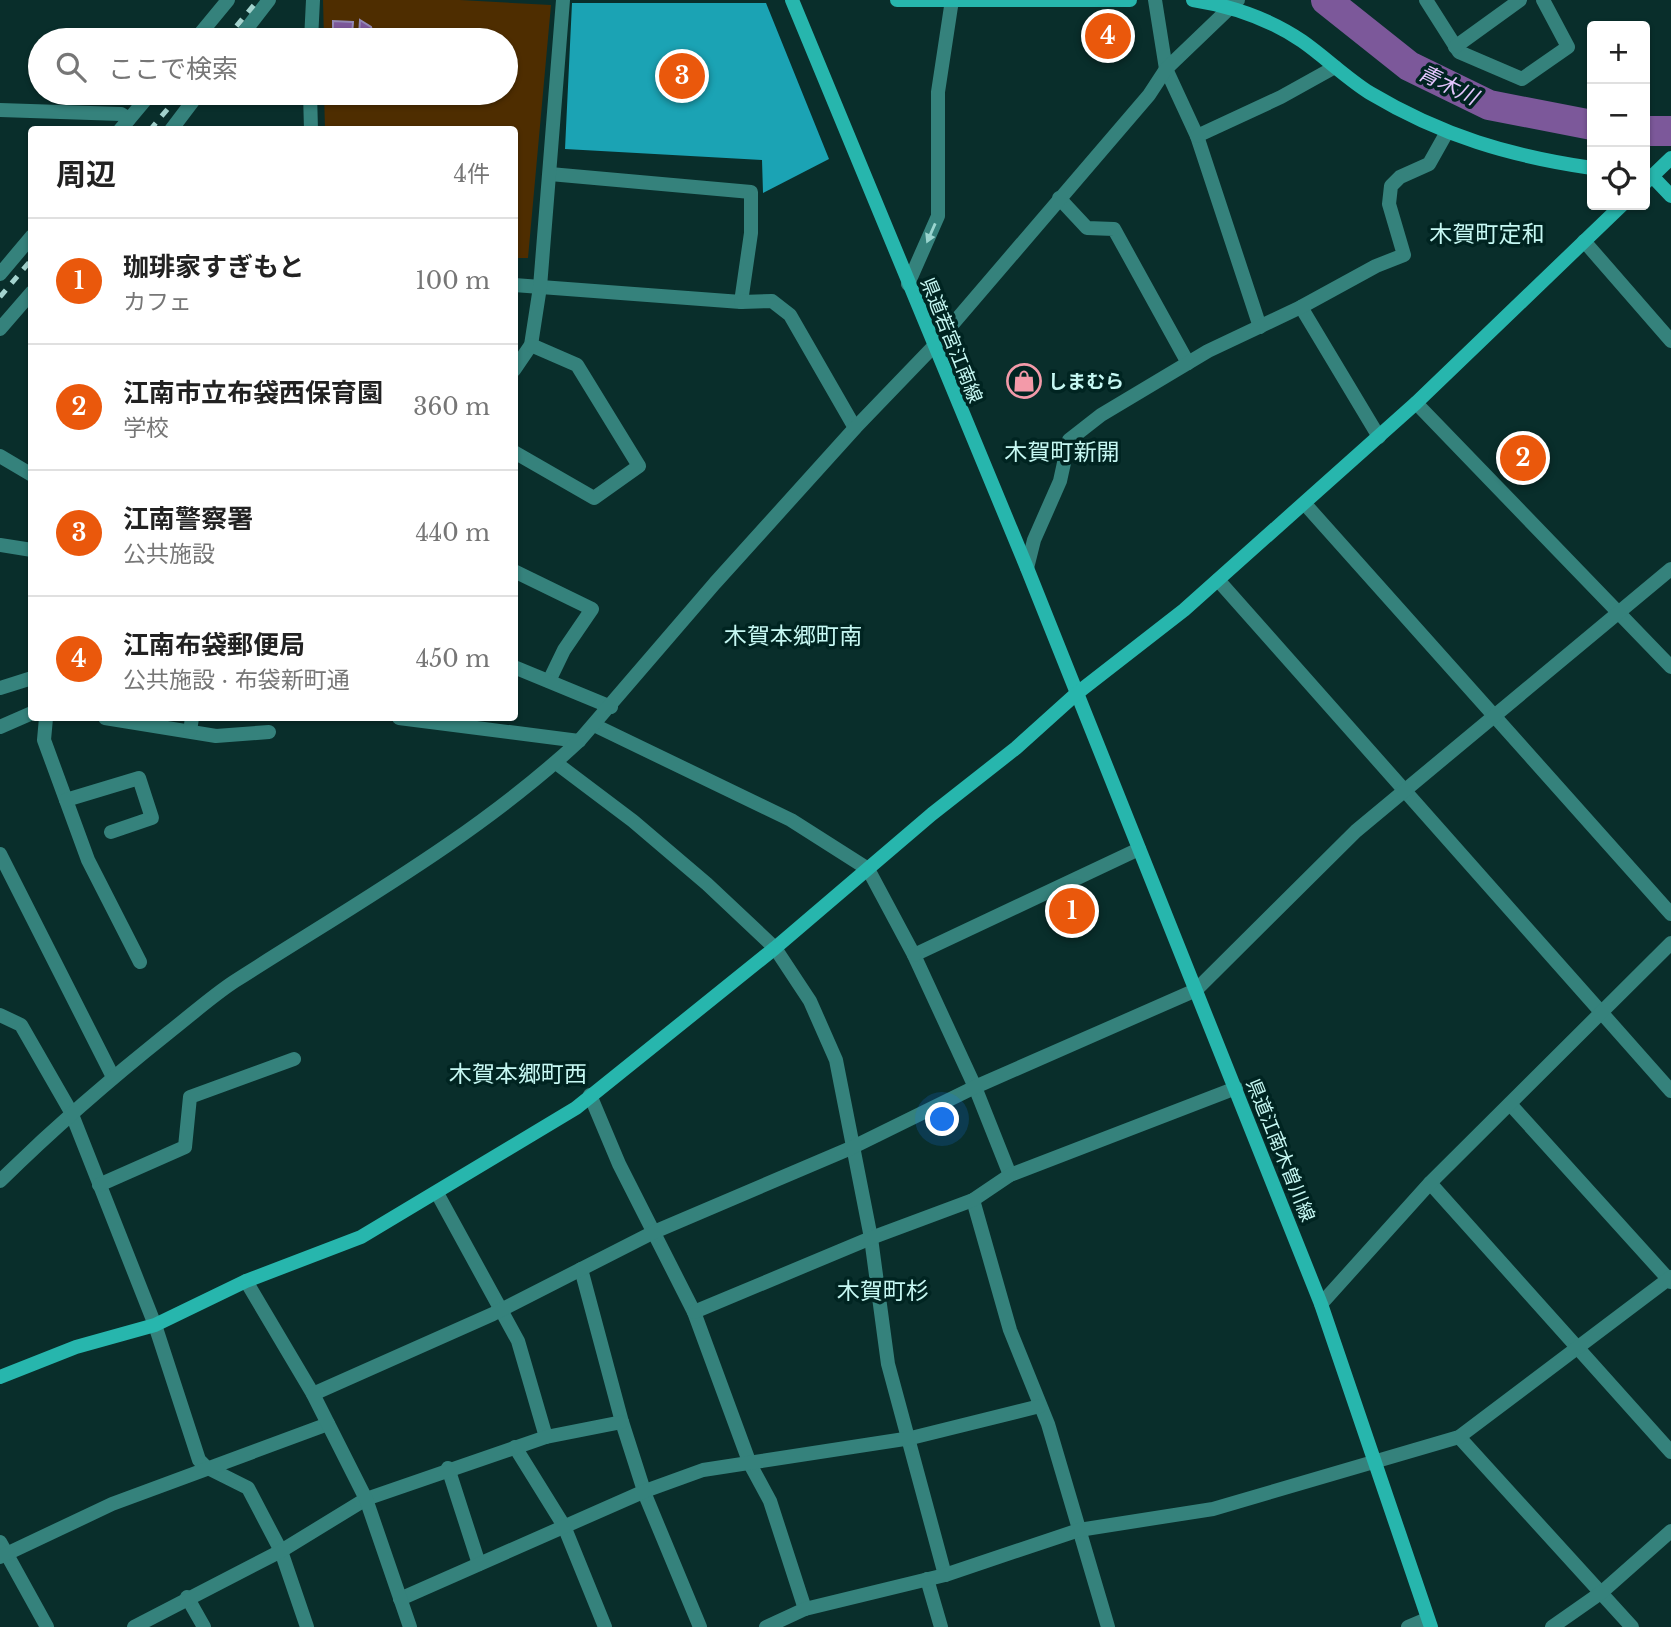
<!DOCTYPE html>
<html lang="ja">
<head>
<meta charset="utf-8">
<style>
  body { margin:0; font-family:"Libre Baskerville","Noto Sans JP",serif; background:#f6f6f6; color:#222 }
  .controls { position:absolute; right:21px; top:21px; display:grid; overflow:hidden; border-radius:7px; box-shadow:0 2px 5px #0004 }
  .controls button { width:63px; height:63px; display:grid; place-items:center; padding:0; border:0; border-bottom:2px solid #e0e0e0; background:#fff; color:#222; font:35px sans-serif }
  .you { position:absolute; left:943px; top:1120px; width:24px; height:24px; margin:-18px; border:5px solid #fff; border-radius:50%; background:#1a73e8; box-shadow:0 0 0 10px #1a73e833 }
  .badge { display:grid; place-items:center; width:46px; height:46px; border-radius:50%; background:#ea580c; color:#fff; font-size:23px; font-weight:700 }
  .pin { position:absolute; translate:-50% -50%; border:4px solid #fff; box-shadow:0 2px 7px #0006 }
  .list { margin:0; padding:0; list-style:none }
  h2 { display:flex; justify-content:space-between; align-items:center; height:91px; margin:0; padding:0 28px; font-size:30px }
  h2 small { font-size:23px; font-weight:400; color:#767676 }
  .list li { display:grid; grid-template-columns:46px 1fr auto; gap:21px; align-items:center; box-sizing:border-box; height:126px; padding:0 28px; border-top:2px solid #e0e0e0 }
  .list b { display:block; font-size:26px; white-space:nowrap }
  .list p { margin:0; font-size:23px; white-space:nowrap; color:#767676 }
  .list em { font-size:23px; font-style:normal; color:#767676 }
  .icon { flex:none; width:38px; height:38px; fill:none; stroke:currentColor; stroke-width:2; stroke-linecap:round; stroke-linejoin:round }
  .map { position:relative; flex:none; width:1671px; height:1627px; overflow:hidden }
  .search { position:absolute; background:#fff; box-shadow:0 2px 5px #0004; left:28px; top:28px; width:490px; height:77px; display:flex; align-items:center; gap:18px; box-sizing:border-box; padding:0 24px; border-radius:38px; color:#767676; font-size:26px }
  .panel { position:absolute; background:#fff; box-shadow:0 2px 5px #0004; left:28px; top:126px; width:490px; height:595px; border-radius:7px }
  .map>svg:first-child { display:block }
  .green { fill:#4e2d00 }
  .water { fill:#7c589a; stroke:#9288b5; stroke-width:2 }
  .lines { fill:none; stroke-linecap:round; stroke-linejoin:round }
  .river { stroke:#7c589a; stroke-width:30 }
  .building { fill:#1ba3b4 }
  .street { stroke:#35827c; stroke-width:14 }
  .secondary { stroke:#27b6ad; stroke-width:14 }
  .rail { stroke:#a3d3ce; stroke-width:5; stroke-dasharray:9 9; stroke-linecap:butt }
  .oneway { fill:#9ad5cf }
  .labels { text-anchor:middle; stroke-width:7; stroke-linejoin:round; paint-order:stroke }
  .street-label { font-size:19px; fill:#c6f8f3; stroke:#002421 }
  .poi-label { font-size:19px; font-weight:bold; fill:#c6f8f3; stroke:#002421; text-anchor:start }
  .water-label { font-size:21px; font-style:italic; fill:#e3c5fd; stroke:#002421 }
  .quarter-label { font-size:23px; fill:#c6f8f3; stroke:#002421 }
</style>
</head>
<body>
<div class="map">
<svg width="1671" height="1627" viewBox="0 0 1671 1627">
  <rect width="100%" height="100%" fill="#092e2b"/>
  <polygon class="green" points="323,0 460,0 551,5 528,258 515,258 514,130 325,129 324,93 506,93 506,40 324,40"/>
  <polygon class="water" points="360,20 371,27 375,40 333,40 333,21 353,22 352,35 359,36"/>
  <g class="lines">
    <g class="river">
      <polyline points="1326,0 1409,66 1489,105 1592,125"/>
      <polyline points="1645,131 1671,131"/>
    </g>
  </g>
  <polygon class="building" points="572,3 766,3 829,159 763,193 762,160 565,149"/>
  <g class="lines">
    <g class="street">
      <polyline points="1155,0 1166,69 1197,136 1260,327"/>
      <polyline points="1426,0 1459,52 1522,79 1568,47 1543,0"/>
      <polyline points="195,40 228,0"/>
      <polyline points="238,40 269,0"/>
      <polyline points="311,40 313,0"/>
      <polyline points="1455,47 1520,0"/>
      <polyline points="310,93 311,130"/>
      <polyline points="0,110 121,114 129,119"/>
      <polyline points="120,130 151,93"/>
      <polyline points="171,130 199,93"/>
      <polyline points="1197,136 1281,97 1335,67"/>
      <polyline points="1059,198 1087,228 1114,229 1188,363"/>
      <polyline points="1584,241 1671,341"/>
      <polyline points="0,274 32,236"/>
      <polyline points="908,284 938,216 938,92 952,0"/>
      <polyline points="514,285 741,302 751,233 751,192 550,174"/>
      <polyline points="741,302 772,301 790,315 855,428"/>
      <polyline points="1301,307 1379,437"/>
      <polyline points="0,329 32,292"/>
      <polyline points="514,370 531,345 540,287 563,0"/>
      <polyline points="1416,403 1671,667"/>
      <polyline points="514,452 594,498 639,466 577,365 531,345"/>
      <polyline points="0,456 32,475"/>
      <polyline points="1305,504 1671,914"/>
      <polyline points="0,545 32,550"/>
      <polyline points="1027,568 1034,540 1060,481 1069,440 1101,415 1208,351 1301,307 1376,266 1404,255 1389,204 1391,186 1400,177 1429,164 1447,132"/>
      <polyline points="514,571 592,609 564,650 549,681"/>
      <polyline points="1218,580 1671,1091"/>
      <polyline points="514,667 611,707"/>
      <polyline points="0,688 32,678"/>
      <polyline points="46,718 44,740 88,860 140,962"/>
      <polyline points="105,718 216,736 269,732"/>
      <polyline points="399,718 579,741"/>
      <polyline points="594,725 791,820 868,869 914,955 975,1087 1010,1175"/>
      <polyline points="0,727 32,713"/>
      <polyline points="190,731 192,718"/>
      <polyline points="556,763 633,821 707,884 775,948 810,1001 836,1060 871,1238 888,1364 945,1575"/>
      <polyline points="66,800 139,778 152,818 111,832"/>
      <polyline points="0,854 113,1077"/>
      <polyline points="914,955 1139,849"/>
      <polyline points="0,1015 21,1025 71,1112 155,1325 199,1460 206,1467 248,1488 281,1551 307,1627"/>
      <polyline points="590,1095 619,1164 694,1312 750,1464 770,1501 805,1609"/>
      <polyline points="1510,1104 1671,1282"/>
      <path d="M 0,1181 C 54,1128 109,1080 168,1033 C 190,1016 212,996 235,981 C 352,906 477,836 579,741 L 715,583 L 855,428 L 933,347 L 1149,95 L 1166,69 L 1238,0"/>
      <polyline points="1430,1183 1671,1452"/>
      <polyline points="99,1185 185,1147 190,1097 294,1059"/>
      <polyline points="437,1193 518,1341 546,1437"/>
      <polyline points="973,1200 1010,1330 1048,1424 1108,1627"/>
      <polyline points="581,1269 622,1422 646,1497 700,1627"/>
      <polyline points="246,1281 313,1394"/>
      <polyline points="1321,1304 1430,1183 1671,943"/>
      <polyline points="694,1312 871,1238 973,1200 1010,1175 1236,1088"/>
      <polyline points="1459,1437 1632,1627"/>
      <polyline points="515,1447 564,1526 605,1627"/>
      <polyline points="448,1468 479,1564"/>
      <polyline points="0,1542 47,1627"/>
      <polyline points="0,1557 112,1504 328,1424"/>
      <polyline points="927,1579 941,1627"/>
      <polyline points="187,1597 204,1627"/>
      <polyline points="400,1599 645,1491 703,1470 911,1438 1040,1406"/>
      <polyline points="134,1627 281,1551 366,1499 546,1437 622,1422"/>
      <polyline points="410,1627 366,1499 313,1394 493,1314 654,1232 851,1148 975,1087 1196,990 1356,831 1671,569"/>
      <polyline points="766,1627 805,1609 945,1575 1079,1530 1213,1509 1459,1437 1671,1277"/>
      <polyline points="1408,1627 1427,1619"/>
      <polyline points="1552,1627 1602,1592 1671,1531"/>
    </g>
    <g class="secondary">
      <polyline points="792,0 1027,568 1321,1304 1431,1627"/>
      <polyline points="897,0 1130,0"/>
      <path d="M 1193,0 C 1232,6 1268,18 1302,41 C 1325,57 1346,78 1370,93 C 1442,136 1510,156 1592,168"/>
      <polyline points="1645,175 1652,176 1671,196"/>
      <polyline points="1645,183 1671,158"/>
      <polyline points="0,1377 76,1347 155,1325 246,1281 361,1237 576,1108 775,948 932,814 1016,748 1076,694 1184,610 1416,403 1622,205"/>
    </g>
    <g class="rail">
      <polyline points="225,40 258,0"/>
      <polyline points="150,130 181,93"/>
      <polyline points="0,297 32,259"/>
    </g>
  </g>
  <defs><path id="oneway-solid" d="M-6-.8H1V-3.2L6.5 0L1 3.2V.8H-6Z" transform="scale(1.75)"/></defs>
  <use class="oneway" href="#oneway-solid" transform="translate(931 233) rotate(114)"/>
  <defs>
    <g id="shop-ring" transform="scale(1.75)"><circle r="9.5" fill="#002421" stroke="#f39aa9" stroke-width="1.5"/><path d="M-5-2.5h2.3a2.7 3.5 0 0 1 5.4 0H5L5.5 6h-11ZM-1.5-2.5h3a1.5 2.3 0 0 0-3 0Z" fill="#f39aa9"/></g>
  </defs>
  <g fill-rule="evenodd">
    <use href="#shop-ring" x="1024" y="381"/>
  </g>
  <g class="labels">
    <g class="street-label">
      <text transform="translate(952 340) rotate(68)" y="7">県道若宮江南線</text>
      <text transform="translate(1281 1150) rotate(68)" y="7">県道江南木曽川線</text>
    </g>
    <g class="poi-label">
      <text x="1048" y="388">しまむら</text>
    </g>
    <g class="water-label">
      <text transform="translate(1448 85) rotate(26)" y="7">青木川</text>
    </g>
    <g class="quarter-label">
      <text x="1487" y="242">木賀町定和</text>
      <text x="1062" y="460">木賀町新開</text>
      <text x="793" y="644">木賀本郷町南</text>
      <text x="518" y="1082">木賀本郷町西</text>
      <text x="883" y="1299">木賀町杉</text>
    </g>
  </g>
</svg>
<div class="controls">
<button>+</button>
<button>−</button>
<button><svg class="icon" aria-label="locate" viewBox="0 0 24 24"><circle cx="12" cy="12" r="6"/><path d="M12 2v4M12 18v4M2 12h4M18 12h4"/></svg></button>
</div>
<div class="you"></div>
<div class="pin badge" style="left:1072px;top:911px">1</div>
<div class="pin badge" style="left:1523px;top:458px">2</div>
<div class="pin badge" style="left:682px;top:76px">3</div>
<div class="pin badge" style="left:1108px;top:36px">4</div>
<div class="search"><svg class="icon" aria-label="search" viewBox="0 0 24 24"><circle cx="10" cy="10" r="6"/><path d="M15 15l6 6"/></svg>ここで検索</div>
<section class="panel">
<h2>周辺<small>4件</small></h2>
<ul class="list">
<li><span class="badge">1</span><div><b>珈琲家すぎもと</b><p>カフェ</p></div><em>100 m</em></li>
<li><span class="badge">2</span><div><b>江南市立布袋西保育園</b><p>学校</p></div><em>360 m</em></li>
<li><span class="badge">3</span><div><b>江南警察署</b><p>公共施設</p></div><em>440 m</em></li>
<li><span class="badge">4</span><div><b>江南布袋郵便局</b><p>公共施設 · 布袋新町通</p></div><em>450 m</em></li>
</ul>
</section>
</div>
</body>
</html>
